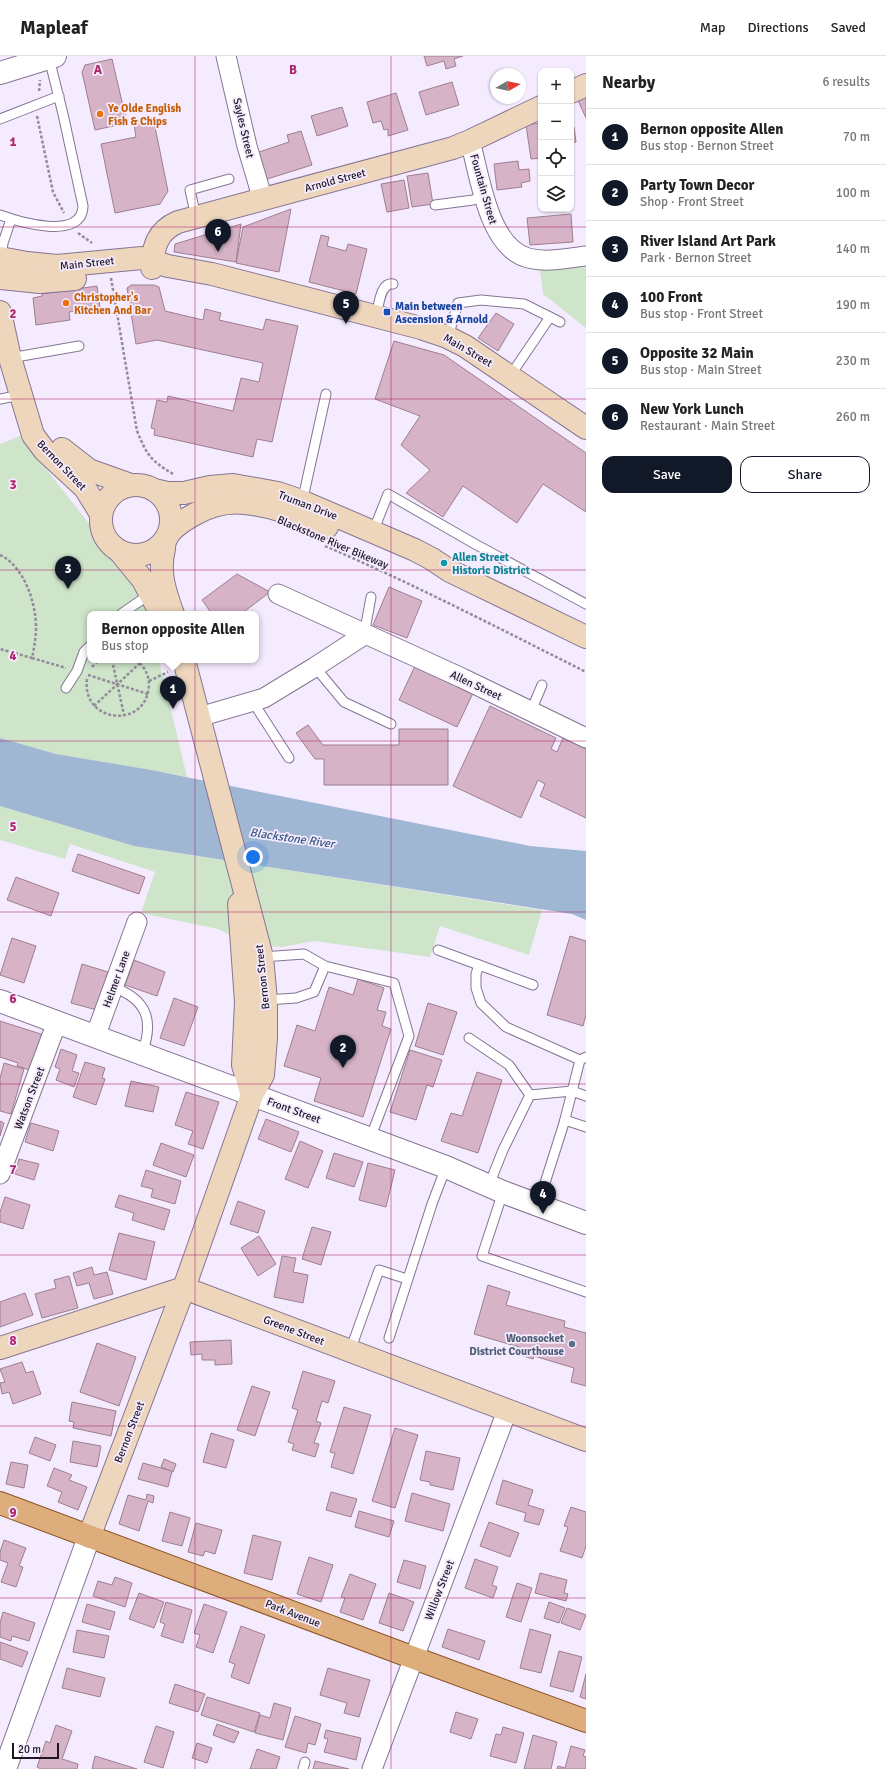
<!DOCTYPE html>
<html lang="en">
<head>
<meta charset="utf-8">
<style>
  body { margin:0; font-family:Signika,sans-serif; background:#f6f6f6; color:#222 }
  .controls { position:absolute; right:12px; top:12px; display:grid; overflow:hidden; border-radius:8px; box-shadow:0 1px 3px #0004 }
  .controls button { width:36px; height:36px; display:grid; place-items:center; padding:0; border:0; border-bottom:1px solid #e0e0e0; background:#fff; color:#222; font:20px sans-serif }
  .compass { position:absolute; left:490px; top:12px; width:36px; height:36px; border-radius:50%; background:#fff; box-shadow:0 1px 3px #0004; rotate:81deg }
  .scale { position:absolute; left:12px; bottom:10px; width:47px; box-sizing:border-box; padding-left:4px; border:2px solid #1e1723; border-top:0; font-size:11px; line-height:14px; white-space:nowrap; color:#1e1723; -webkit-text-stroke:3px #f5ebff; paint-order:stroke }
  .you { position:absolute; left:253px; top:801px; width:14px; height:14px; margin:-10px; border:3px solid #fff; border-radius:50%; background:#1a73e8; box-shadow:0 0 0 6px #1a73e833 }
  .badge { display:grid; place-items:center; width:26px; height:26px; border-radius:50%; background:#111827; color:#fff; font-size:13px; font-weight:700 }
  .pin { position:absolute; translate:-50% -33px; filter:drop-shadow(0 1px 2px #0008) }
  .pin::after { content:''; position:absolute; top:21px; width:14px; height:12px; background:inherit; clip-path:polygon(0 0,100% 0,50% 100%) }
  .popup { position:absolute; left:87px; top:555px; width:172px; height:52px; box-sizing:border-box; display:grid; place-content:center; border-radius:8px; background:#fff; filter:drop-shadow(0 1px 3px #0005); font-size:13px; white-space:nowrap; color:#767676 }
  .popup b { font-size:15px; color:#222 }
  .popup::after { content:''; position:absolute; left:50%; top:100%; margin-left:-8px; border:8px solid transparent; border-top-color:#fff }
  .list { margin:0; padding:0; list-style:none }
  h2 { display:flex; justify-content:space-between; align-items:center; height:52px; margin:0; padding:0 16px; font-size:17px }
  h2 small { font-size:13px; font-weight:400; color:#767676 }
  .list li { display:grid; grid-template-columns:26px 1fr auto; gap:12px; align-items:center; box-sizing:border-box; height:56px; padding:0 16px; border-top:1px solid #e0e0e0 }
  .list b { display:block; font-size:15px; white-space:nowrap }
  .list p { margin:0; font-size:13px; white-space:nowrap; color:#767676 }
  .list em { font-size:13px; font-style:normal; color:#767676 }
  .actions { display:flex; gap:8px; padding:12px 16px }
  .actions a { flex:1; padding:9px 0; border:1px solid #111827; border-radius:12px; text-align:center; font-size:14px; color:#111827 }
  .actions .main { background:#111827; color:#fff }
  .icon { flex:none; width:22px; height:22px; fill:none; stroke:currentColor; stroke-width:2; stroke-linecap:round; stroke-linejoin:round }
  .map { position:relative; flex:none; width:586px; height:1713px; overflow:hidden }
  header { display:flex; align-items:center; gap:24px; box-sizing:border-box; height:56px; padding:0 20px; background:#fff; border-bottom:1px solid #e0e0e0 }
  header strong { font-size:19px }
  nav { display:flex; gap:22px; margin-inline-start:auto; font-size:14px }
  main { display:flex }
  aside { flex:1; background:#fff }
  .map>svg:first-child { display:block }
  .green { fill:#cee5ca }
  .water { fill:#a0b7d3 }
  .building { fill:#d6b3c6; stroke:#9f7e91 }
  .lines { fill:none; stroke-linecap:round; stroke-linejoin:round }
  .service-casing { stroke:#857593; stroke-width:11 }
  .minor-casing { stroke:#857593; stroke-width:21 }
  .tertiary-casing { stroke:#857593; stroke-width:24 }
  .secondary-casing { stroke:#857593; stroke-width:24 }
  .primary-casing { stroke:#8c5524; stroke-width:24 }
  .path { stroke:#938b9b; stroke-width:2.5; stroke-dasharray:3 2; stroke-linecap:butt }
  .service { stroke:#fff; stroke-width:9 }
  .minor { stroke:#fff; stroke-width:19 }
  .tertiary { stroke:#fff; stroke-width:22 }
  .secondary { stroke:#eed6bd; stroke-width:22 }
  .primary { stroke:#ddad7c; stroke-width:22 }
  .grid { fill:none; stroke:#ad266c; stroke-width:1; stroke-opacity:0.55 }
  .food-dot { fill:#e8710a; stroke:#f5ebff; stroke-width:1.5 }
  .transit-dot { fill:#1a4fb4; stroke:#f5ebff; stroke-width:1.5 }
  .culture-dot { fill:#0f9aa8; stroke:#f5ebff; stroke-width:1.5 }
  .service-dot { fill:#5c6f8a; stroke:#f5ebff; stroke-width:1.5 }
  .labels { text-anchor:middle; stroke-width:3.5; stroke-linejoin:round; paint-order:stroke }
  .food-label { font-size:11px; font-weight:bold; fill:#c56008; stroke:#f5ebff; text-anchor:start }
  .street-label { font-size:11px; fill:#1e1723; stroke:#f5ebff }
  .transit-label { font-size:11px; font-weight:bold; fill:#164399; stroke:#f5ebff; text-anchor:start }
  .culture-label { font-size:11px; font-weight:bold; fill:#0d838f; stroke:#f5ebff; text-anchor:start }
  .service-label { font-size:11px; font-weight:bold; fill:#4e5e75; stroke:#f5ebff; text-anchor:end }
  .water-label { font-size:12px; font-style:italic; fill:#375982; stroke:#f5ebff }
  .grid-label { font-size:13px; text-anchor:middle; font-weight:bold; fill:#ad266c; stroke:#f5ebff; stroke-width:3.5; stroke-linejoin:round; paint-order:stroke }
</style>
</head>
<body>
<header>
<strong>Mapleaf</strong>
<nav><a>Map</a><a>Directions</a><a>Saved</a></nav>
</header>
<main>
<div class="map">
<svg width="586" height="1713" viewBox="0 0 586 1713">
  <rect width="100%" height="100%" fill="#f5ebff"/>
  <g class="green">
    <polygon points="586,201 586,272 543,238 539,205"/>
    <polygon points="20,380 125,513 146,553 148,558 90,558 90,604 159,604 187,721 56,698 0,682 0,388"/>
    <polygon points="0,750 134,790 542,854 529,899 440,870 430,901 314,885 282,891 252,890 218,873 141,857 155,816 70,788 65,803 0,784"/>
  </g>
  <polygon class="water" points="0,682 56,698 151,714 530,790 586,795 586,864 572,858 134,790 0,750"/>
  <g class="building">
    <polygon points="424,0 463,0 454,3 456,10 446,13 444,5 427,10"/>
    <polygon points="112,3 127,67 95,74 82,16 85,9"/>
    <polygon points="452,26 459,49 426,59 419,36"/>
    <polygon points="586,36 586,62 576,40"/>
    <polygon points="396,37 408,74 388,80 388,73 384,74 381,65 373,67 367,46"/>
    <polygon points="342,51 348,70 317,80 311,60"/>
    <polygon points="153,61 168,135 160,148 115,157 101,88 136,81 134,68"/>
    <polygon points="541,67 541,102 531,103 526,69"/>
    <polygon points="571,71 574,71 576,86 571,87"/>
    <polygon points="301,75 312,109 264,124 256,97 289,86 287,79"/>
    <polygon points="518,105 519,114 529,113 530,125 521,127 522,131 497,134 494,108"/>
    <polygon points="428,117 433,148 412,151 407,120"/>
    <polygon points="404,124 409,152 387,156 381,128"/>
    <polygon points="291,153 279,216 236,207 243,171"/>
    <polygon points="571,158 573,186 530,189 527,162"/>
    <polygon points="241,168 236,206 174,196 175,188"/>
    <polygon points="321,179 329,181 327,190 346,195 348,188 367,193 356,238 309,226"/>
    <polygon points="131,229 154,229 159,231 165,255 203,264 205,253 221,257 219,264 263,274 266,263 298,270 272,386 257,383 253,401 154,379 155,373 151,372 157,344 167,346 168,340 233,355 241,322 259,326 263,307 157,284 136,288 127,232"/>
    <polygon points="97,230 100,252 69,256 70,264 36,269 33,242 42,240 42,238"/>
    <polygon points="496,257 514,268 498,295 478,282"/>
    <polygon points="394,285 444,299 586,397 586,456 543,428 517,467 463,430 443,461 406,437 430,414 401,389 420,360 375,343"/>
    <polygon points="237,518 270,536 241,558 212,558 202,544"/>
    <polygon points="389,531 422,545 407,582 373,569"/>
    <polygon points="415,610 473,637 457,671 399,644"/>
    <polygon points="490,650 556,682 551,693 557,696 563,682 586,693 586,762 540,740 545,728 538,724 521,762 453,730"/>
    <polygon points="308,669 323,689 399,689 399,673 448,673 448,729 324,729 324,703 315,703 296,677"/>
    <polygon points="78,798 145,821 139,838 72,815"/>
    <polygon points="16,821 59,837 51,860 7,844"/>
    <polygon points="570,880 586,885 586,959 583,970 547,959"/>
    <polygon points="12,882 36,890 24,927 0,919"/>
    <polygon points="134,904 165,916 157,940 125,929"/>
    <polygon points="82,908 108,916 97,954 71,947"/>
    <polygon points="358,923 384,932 377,954 386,956 382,970 391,973 363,1061 314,1045 321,1022 284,1010 297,969 315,975 329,931 353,939"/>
    <polygon points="174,942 198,951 184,990 160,982"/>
    <polygon points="428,947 457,956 443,999 415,990"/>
    <polygon points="0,965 44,979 33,1015 17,1010 18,1007 0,1001"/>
    <polygon points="61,993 77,999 72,1015 79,1017 74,1031 56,1024 60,1013 55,1011"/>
    <polygon points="410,994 442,1004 433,1031 427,1029 416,1064 390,1056"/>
    <polygon points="85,1006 105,1012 102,1022 105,1023 96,1049 73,1041"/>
    <polygon points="4,1007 24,1013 11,1058 0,1055 0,1022"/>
    <polygon points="477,1016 502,1024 478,1097 441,1085 451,1057 462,1060"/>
    <polygon points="131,1025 159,1031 153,1056 125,1050"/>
    <polygon points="186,1036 219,1046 203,1093 188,1088 193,1075 175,1069"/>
    <polygon points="266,1063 299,1076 291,1096 258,1083"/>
    <polygon points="0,1065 4,1067 0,1080"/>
    <polygon points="31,1067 59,1075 53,1095 25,1086"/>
    <polygon points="300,1085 323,1095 308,1132 285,1123"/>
    <polygon points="161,1087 194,1099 186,1121 153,1109"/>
    <polygon points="334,1097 363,1106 354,1131 326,1122"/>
    <polygon points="19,1103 39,1108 34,1124 15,1118"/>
    <polygon points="368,1107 395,1114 386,1151 359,1144"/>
    <polygon points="146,1114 181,1125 175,1148 151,1141 153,1133 141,1130"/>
    <polygon points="119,1139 170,1154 164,1174 132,1164 134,1157 115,1151"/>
    <polygon points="5,1141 30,1149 23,1173 0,1166 0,1156"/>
    <polygon points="238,1145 265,1155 258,1177 230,1168"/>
    <polygon points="312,1171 331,1176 321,1209 302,1203"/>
    <polygon points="119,1177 155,1186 146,1224 109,1214"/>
    <polygon points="259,1180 276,1208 258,1220 241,1192"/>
    <polygon points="282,1200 296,1202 293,1216 308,1219 303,1247 274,1241"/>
    <polygon points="92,1211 94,1219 107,1216 113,1238 94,1243 89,1227 77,1230 73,1217"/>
    <polygon points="69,1220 78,1252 42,1262 35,1238 56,1232 54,1224"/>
    <polygon points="488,1229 510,1236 506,1249 565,1265 564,1271 586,1277 586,1330 571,1326 574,1312 534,1300 533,1303 517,1298 519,1291 474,1278"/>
    <polygon points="25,1237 33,1259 0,1271 0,1246"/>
    <polygon points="231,1284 232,1308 215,1309 215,1304 202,1304 202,1298 191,1299 190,1286"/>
    <polygon points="97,1287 136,1301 119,1350 80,1336"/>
    <polygon points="22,1306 26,1317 33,1315 41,1338 13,1348 9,1336 2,1338 0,1327 5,1326 0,1313"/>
    <polygon points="303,1315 335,1325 328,1347 322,1345 316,1365 321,1367 314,1387 319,1388 315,1401 292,1394 294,1388 288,1386 298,1354 292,1352"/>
    <polygon points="252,1330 270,1336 255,1380 237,1374"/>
    <polygon points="72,1346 116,1355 111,1380 73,1372 74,1366 69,1365"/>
    <polygon points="344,1351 371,1359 353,1418 331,1411 335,1397 330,1396"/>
    <polygon points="395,1372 418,1379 395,1452 372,1445"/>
    <polygon points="211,1377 234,1384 226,1412 203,1406"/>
    <polygon points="35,1381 56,1389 50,1405 29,1397"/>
    <polygon points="73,1385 101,1390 97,1411 70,1406"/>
    <polygon points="426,1395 460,1402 453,1434 430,1429 430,1426 420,1424"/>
    <polygon points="164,1403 176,1408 173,1416 161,1411"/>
    <polygon points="11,1406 28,1409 24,1432 6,1428"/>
    <polygon points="143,1407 172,1415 168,1431 138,1423"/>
    <polygon points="54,1412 72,1419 69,1424 87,1431 78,1454 58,1446 62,1436 47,1430"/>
    <polygon points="503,1424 533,1434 528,1449 544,1454 539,1469 524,1465 526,1457 496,1448"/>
    <polygon points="331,1436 357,1443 351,1461 326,1454"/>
    <polygon points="412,1437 450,1448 443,1475 405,1465"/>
    <polygon points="147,1438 154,1440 153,1447 148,1445 139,1475 119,1468 128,1439 146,1444"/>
    <polygon points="571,1451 586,1456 586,1490 582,1502 560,1495 568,1471 564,1470"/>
    <polygon points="359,1455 394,1465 389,1481 355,1471"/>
    <polygon points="170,1456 190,1462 182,1490 162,1485"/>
    <polygon points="489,1466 519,1477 510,1501 480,1490"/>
    <polygon points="196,1467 222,1474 215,1498 205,1495 203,1500 188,1496"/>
    <polygon points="253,1479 281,1486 272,1524 244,1517"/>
    <polygon points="4,1484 26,1492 19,1510 23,1511 16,1531 1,1526 8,1507 0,1504 0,1496"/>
    <polygon points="309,1501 333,1509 321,1546 297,1538"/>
    <polygon points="475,1503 498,1511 492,1529 497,1531 493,1542 465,1532"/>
    <polygon points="404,1504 426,1510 420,1533 397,1526"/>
    <polygon points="540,1517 567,1524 564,1537 568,1538 566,1545 535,1537"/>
    <polygon points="350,1518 376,1528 363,1564 340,1556 345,1542 341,1541"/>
    <polygon points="115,1521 132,1527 125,1551 93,1540 98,1525 112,1529"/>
    <polygon points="517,1527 532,1532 521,1566 506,1561"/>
    <polygon points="139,1537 164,1546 154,1572 129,1563"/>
    <polygon points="389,1537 414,1546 403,1575 379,1567"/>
    <polygon points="166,1546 192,1554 183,1587 161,1580 165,1568 160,1566"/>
    <polygon points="549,1546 565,1552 559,1567 544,1562"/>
    <polygon points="87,1548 115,1556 110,1574 82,1566"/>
    <polygon points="204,1548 227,1556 213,1597 196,1591 200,1579 194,1577"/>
    <polygon points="567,1552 586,1559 580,1574 561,1567"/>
    <polygon points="3,1556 35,1567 29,1585 12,1580 11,1585 0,1581 0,1567"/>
    <polygon points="241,1570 265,1579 249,1628 231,1621 235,1608 229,1606"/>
    <polygon points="448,1573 485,1585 479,1604 442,1591"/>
    <polygon points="530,1573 551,1579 541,1617 520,1612"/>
    <polygon points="77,1574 109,1580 104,1602 73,1596"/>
    <polygon points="0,1586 28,1596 22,1611 0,1603"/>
    <polygon points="559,1595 582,1601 573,1636 550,1630"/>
    <polygon points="67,1612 105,1622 100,1641 62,1632"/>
    <polygon points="328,1612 370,1624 359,1661 344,1657 347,1647 320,1639"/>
    <polygon points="586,1618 586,1643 580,1641"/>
    <polygon points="175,1628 205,1638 198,1656 169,1647"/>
    <polygon points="207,1641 260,1657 254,1676 201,1659"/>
    <polygon points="274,1647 291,1652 283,1684 255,1677 260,1659 270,1662"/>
    <polygon points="456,1656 478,1663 471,1683 450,1676"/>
    <polygon points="295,1660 321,1668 315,1689 308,1687 306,1697 285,1691"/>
    <polygon points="217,1668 239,1676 234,1687 213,1679"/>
    <polygon points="56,1669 72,1675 62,1703 78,1708 77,1713 41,1713 37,1711 46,1685 50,1687"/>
    <polygon points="156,1670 174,1676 163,1712 144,1706"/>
    <polygon points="503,1671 524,1677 516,1707 490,1700 496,1678 501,1679"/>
    <polygon points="326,1674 361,1682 356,1704 324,1696 328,1683 324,1682"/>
    <polygon points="533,1679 557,1686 551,1713 524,1713"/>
    <polygon points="197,1687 212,1692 207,1707 192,1702"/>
    <polygon points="571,1690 585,1694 583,1700 586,1701 586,1713 557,1713 558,1710 565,1712"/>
    <polygon points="257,1693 280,1701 276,1713 250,1713"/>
    <polygon points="95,1700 137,1713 92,1713"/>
    <polygon points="315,1705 349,1713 313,1713"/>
  </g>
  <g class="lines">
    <g class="service-casing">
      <g id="service">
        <polyline points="0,63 59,40"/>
        <polyline points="435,149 473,144 485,140"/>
        <path d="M 0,159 C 19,166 82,185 83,150 L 63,58 L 49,2"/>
        <polyline points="196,161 190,134 229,123"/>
        <polyline points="1,202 3,187 11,163"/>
        <path d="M 376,260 C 379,250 380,226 393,228"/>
        <polyline points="550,261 560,266"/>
        <polyline points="448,281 458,247 481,244 524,248 550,261 510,320"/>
        <polyline points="10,302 79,290"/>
        <polyline points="0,343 20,339"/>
        <polyline points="301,445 305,433 326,338"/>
        <polyline points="373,476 388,438 475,488 586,548"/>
        <polyline points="121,558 150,538"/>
        <polyline points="364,579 371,541"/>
        <polyline points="315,611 344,646 391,668"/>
        <polyline points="66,632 77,615 84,596 90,590"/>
        <polyline points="253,646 289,702"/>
        <polyline points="531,655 542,629"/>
        <polyline points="438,894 479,909"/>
        <polyline points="262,901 304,898 325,910 394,927 409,980 370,1083"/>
        <polyline points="533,929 479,909 476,918 476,932 481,947 506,971 580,1004"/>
        <path d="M 113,931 C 148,944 154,965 142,998"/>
        <polyline points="266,944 296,942 314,936 325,910"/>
        <polyline points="469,982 509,1009 530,1039"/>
        <polyline points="565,1064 586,1071"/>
        <polyline points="489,1129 503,1094 530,1039 572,1035 586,1040"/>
        <polyline points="503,1136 482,1200 586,1236"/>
        <polyline points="538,1149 564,1067 580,1004 586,1001"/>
        <polyline points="389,1282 432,1148 446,1111"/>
        <polyline points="350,1295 379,1214 407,1223"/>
        <polyline points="303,1713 305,1706"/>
      </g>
    </g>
    <g class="minor-casing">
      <g id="minor">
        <polyline points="226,0 247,90 263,144"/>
        <path d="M 470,85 C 480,120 488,191 528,202 C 547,207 567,202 586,200"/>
        <polyline points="278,538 462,622 586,682"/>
        <polyline points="199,661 264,642 315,611 364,579"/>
        <polyline points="95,981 137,866"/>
        <polyline points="0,1118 57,966"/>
        <polyline points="372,1713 507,1355"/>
      </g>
    </g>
    <g class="tertiary-casing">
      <g id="tertiary">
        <polyline points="0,17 55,0"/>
        <polyline points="0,945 446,1111 503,1136 586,1167"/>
        <polyline points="5,1713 89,1481"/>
      </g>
    </g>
    <g class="secondary-casing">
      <g id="secondary">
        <polyline points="571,36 586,29"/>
        <polyline points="0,202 27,207 57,210 142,202 168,210 212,218 421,272 445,280 465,290 586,372"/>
        <path d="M 152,212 C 153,191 157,175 178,166 L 453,92 L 470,85 L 541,51"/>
        <polyline points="0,222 40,226 75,223"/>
        <polyline points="0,256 10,302 33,379 45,395 85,432 101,458"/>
        <polyline points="62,393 89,414 131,429"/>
        <circle cx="136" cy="464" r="35"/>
        <polyline points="154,434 168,437 184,437 210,431 233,429 278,437 301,445 415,494 432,503 450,515 586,581"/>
        <polyline points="120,496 143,524 161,558"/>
        <path d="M 173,558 C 165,536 158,516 164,493 C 164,489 165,484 167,481 C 172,471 186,463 195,458 C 211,449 227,445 245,447 C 274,450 301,461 327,471"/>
        <polyline points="239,848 246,946 243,1009 252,1039"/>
        <polyline points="0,1292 184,1232 586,1384"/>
        <polyline points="89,1481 184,1232 252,1039 263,1019 266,982 266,944 262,901 184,604"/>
      </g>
    </g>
    <g class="primary-casing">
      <polyline id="primary" points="0,1447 414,1602 586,1665"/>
    </g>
    <g class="path">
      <polyline points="39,35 40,24"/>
      <polyline points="37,60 53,136 64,157"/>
      <polyline points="78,177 92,187"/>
      <path d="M 111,222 L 137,375 C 147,399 150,404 173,418"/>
      <path d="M 325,490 C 414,528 500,573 586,616"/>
      <path d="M 0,499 C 24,510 36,547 36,571 C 36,582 34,592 32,602 L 0,593"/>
      <polyline points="32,602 66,612"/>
      <polyline points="112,604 124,659"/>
      <polyline points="92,611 99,604"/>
      <polyline points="88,619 148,638"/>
      <path d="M 87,623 C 81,668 148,674 149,628 C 149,618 143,609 136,604"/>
      <polyline points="149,625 168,616"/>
      <polyline points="94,650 140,607"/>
    </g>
    <use href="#service" class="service"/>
    <use href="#minor" class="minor"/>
    <use href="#tertiary" class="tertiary"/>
    <use href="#secondary" class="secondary"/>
    <use href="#primary" class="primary"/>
  </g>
  <path class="grid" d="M 195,0 L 195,1713M 391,0 L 391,1713M 0,171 L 586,171M 0,343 L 586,343M 0,514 L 586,514M 0,685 L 586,685M 0,856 L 586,856M 0,1028 L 586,1028M 0,1199 L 586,1199M 0,1370 L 586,1370M 0,1542 L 586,1542"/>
  <g class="food-dot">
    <circle cx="100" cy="58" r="4"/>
    <circle cx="66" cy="247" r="4"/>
  </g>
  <rect class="transit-dot" x="383" y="252" width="8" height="8" rx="2"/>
  <circle class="culture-dot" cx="444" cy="507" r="4"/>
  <circle class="service-dot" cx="572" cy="1288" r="4"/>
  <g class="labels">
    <g class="food-label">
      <text x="108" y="56">Ye Olde English<tspan x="108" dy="13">Fish &amp; Chips</tspan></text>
      <text x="74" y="245">Christopher's<tspan x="74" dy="13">Kitchen And Bar</tspan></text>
    </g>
    <g class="street-label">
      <text transform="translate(244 72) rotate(77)" y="4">Sayles Street</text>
      <text transform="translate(335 124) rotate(-15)" y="4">Arnold Street</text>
      <text transform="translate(484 133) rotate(74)" y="4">Fountain Street</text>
      <text transform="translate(87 207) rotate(-6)" y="4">Main Street</text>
      <text transform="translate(468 294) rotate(30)" y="4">Main Street</text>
      <text transform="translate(62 409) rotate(46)" y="4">Bernon Street</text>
      <text transform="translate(308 449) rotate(21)" y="4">Truman Drive</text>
      <text transform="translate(333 486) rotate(23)" y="4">Blackstone River Bikeway</text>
      <text transform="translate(476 629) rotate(25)" y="4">Allen Street</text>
      <text transform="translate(262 921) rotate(-96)" y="4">Bernon Street</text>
      <text transform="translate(116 923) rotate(-70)" y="4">Helmer Lane</text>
      <text transform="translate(29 1042) rotate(-69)" y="4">Watson Street</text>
      <text transform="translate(294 1054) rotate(20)" y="4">Front Street</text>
      <text transform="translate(294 1274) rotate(21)" y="4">Greene Street</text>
      <text transform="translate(129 1376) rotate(-69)" y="4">Bernon Street</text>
      <text transform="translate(439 1534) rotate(-69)" y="4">Willow Street</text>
      <text transform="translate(293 1557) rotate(21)" y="4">Park Avenue</text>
    </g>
    <g class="transit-label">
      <text x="395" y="254">Main between<tspan x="395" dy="13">Ascension &amp; Arnold</tspan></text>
    </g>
    <g class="culture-label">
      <text x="452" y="505">Allen Street<tspan x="452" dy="13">Historic District</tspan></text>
    </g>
    <g class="service-label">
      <text x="564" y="1286">Woonsocket<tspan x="564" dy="13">District Courthouse</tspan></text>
    </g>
    <g class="water-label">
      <text transform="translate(292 782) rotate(8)" y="4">Blackstone River</text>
    </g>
  </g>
  <g class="grid-label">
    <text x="98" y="18">A</text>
    <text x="293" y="18">B</text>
    <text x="13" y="90">1</text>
    <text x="13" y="262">2</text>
    <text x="13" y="433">3</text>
    <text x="13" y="604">4</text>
    <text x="13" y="775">5</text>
    <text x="13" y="947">6</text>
    <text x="13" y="1118">7</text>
    <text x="13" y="1289">8</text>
    <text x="13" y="1461">9</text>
  </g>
</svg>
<div class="controls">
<button>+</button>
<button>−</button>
<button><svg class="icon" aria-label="locate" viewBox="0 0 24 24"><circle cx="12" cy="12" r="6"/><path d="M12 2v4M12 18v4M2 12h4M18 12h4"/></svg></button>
<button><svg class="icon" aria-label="layers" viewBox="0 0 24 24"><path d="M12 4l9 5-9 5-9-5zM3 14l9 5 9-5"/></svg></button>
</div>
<svg class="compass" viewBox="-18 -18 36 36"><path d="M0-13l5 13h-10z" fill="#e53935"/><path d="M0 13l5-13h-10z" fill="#767676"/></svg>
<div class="scale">20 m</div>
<div class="you"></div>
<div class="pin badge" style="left:173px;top:653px">1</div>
<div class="popup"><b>Bernon opposite Allen</b>Bus stop</div>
<div class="pin badge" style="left:343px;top:1012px">2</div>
<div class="pin badge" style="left:68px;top:533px">3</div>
<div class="pin badge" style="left:543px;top:1158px">4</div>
<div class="pin badge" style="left:346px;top:268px">5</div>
<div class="pin badge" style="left:218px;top:196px">6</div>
</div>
<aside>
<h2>Nearby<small>6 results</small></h2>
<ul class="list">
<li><span class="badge">1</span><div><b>Bernon opposite Allen</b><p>Bus stop · Bernon Street</p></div><em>70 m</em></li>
<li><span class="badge">2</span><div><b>Party Town Decor</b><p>Shop · Front Street</p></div><em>100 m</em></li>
<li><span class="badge">3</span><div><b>River Island Art Park</b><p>Park · Bernon Street</p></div><em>140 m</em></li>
<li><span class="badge">4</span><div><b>100 Front</b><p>Bus stop · Front Street</p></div><em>190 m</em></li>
<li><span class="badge">5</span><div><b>Opposite 32 Main</b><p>Bus stop · Main Street</p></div><em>230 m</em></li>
<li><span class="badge">6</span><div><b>New York Lunch</b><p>Restaurant · Main Street</p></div><em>260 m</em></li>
</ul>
<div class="actions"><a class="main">Save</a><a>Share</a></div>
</aside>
</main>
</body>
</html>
